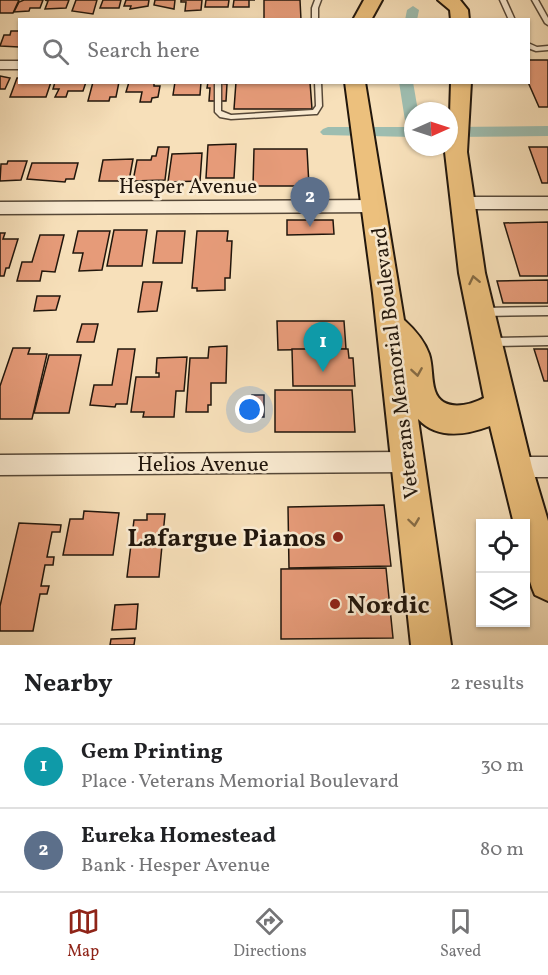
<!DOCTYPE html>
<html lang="en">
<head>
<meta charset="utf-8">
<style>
  body { margin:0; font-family:Vollkorn,serif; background:#f6f6f6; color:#202124 }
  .controls { position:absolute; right:18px; bottom:18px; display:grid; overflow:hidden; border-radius:0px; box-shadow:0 2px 4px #0004 }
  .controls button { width:54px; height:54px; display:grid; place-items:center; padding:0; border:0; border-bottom:2px solid #e0e0e0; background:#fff; color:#202124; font:30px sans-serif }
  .compass { position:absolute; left:404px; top:102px; width:54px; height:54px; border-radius:50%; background:#fff; box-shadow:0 2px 4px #0004; rotate:87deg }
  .you { position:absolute; left:250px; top:410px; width:21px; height:21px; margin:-15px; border:4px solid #fff; border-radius:50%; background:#1a73e8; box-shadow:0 0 0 9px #1a73e833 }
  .badge { display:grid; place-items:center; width:39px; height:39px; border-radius:50%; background:#8f2418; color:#fff; font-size:20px; font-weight:700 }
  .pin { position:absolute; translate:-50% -50px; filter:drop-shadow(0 2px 3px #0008) }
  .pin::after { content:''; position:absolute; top:32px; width:21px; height:18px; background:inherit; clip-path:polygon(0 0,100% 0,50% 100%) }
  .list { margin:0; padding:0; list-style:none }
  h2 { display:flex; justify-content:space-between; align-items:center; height:78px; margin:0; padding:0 24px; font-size:26px }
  h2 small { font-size:20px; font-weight:400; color:#757577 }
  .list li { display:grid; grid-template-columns:39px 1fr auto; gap:18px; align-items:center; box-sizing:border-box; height:84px; padding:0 24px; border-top:2px solid #e0e0e0 }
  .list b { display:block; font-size:22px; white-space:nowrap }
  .list p { margin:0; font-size:20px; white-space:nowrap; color:#757577 }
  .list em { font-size:20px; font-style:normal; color:#757577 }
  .icon { flex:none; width:33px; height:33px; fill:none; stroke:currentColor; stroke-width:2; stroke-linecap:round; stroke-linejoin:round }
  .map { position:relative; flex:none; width:548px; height:645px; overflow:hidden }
  .search { position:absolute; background:#fff; box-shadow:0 2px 4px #0004; left:18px; right:18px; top:18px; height:66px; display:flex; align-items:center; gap:15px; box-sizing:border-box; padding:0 21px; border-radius:0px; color:#757577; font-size:22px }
  .sheet { height:246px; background:#fff }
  nav { display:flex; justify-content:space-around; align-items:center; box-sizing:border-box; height:84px; border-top:2px solid #e0e0e0; background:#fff; font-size:16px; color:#757577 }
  nav a { display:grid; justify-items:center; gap:3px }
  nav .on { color:#8f2418 }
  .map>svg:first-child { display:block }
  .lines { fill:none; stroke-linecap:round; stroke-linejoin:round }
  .canal { fill:#9dbdb0; fill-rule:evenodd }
  .building { fill:#e69b79; stroke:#21160c; stroke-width:1.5 }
  .service-casing { stroke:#564838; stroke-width:3 }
  .minor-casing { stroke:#564838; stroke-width:3 }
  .primary-casing { stroke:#21160c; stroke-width:4 }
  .service { fill:#faebd2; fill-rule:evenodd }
  .minor { fill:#faebd2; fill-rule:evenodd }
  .primary { fill:#ecc07d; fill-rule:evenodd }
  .oneway { stroke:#866b44 }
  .poi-dot { fill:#8f2418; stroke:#faebd2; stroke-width:2 }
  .labels { text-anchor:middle; stroke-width:5; stroke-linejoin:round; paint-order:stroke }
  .street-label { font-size:21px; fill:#21160c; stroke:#faebd2 }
  .near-poi-label { font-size:26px; font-weight:bold; fill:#21160c; stroke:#faebd2; text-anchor:end }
</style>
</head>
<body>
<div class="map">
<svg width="548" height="645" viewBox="0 0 548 645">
  <rect width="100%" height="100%" fill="#f7e0ba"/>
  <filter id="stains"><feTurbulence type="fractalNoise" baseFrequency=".00333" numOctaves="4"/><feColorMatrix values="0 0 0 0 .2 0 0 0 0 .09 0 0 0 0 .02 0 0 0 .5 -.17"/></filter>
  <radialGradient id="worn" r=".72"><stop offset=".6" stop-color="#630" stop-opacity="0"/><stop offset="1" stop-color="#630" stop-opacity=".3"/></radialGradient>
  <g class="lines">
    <g class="canal">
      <polygon points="413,6 419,10 417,20 405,20 407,10"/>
      <polygon points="399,82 413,82 418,111 413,111 413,137 323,135 320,132 323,129 328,127 406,127"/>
      <polygon points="548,126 548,136 449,137 449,127"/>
    </g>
  </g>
  <g class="building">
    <polygon points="0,0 19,0 13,13 0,13"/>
    <polygon points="24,0 43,0 40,8 30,8 29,11 14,12 19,2"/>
    <polygon points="69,0 66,8 45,9 48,1 45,0"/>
    <polygon points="76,0 97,0 93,14 72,11"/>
    <polygon points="103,0 121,0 119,8 100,8"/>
    <polygon points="126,0 149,0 148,6 130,9 131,6 124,6"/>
    <polygon points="155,0 175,0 174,9 154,5"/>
    <polygon points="181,0 202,0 201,10 185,11 186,2 181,2"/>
    <polygon points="206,0 229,0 228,7 205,7"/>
    <polygon points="234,0 255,0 249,0 249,7 233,7"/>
    <polygon points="264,0 300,0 301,20 264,20"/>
    <polygon points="11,31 20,31 19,47 0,46 4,35 10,35"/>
    <polygon points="528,60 548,60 548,107 539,107 528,82"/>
    <polygon points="0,76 10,78 5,89 0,89"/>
    <polygon points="17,78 20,78 20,82 51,82 46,97 10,97"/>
    <polygon points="55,82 86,82 83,91 68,91 66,97 55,97 59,89 53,89"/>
    <polygon points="93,82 119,82 116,97 110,97 109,101 88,101"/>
    <polygon points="129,82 154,82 154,86 160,86 158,97 152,98 151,102 140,102 142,92 126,92"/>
    <polygon points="175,82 201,82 200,95 173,95"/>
    <polygon points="208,82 227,84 226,101 209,101 210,88 207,88"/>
    <polygon points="236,82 310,82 312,109 234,109"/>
    <polygon points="236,144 234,178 206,178 208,145"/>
    <polygon points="158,147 169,147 165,180 133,181 137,160 151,160 152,156 156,156"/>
    <polygon points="529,147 548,147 548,183 542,183"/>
    <polygon points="254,149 307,149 309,186 253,186"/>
    <polygon points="202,153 200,181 168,182 172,154"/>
    <polygon points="133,159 129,181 99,181 103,160"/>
    <polygon points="8,161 27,161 21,180 0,181 1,164 7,164"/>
    <polygon points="32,163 78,163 74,179 66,179 65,182 27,179"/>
    <polygon points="287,220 333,220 334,234 287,235"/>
    <polygon points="548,222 548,276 520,276 504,223"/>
    <polygon points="114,230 147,230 142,266 107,266"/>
    <polygon points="78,231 110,231 102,270 79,271 83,253 73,253"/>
    <polygon points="157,231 185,231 182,263 153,263"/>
    <polygon points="197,231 228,231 227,241 232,241 230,278 225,278 225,290 197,291 197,288 192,288"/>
    <polygon points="0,233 5,233 3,239 18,239 9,268 6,268 4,276 0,276"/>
    <polygon points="40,235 64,235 55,272 42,271 40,281 17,281 22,262 32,262"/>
    <polygon points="548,280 548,303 503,303 497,281"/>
    <polygon points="143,282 162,282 157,311 138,312"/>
    <polygon points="37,296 60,296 56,310 34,311"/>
    <polygon points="277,321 344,321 346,349 278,350"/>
    <polygon points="82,324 98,324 94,342 77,342"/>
    <polygon points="227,346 226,383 211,383 211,405 208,405 208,412 186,412 190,358 208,358 209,347"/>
    <polygon points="13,348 30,348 28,354 47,354 32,419 0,419 0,386"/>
    <polygon points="118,349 135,349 127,404 116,404 115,407 90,405 94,385 112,385"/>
    <polygon points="292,349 348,349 349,358 353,358 355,386 293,386"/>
    <polygon points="534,349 548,349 548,381 544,381"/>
    <polygon points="49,355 81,355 69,413 34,413"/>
    <polygon points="187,357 184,391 176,391 174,417 143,417 144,412 131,412 136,377 159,377 159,373 156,373 157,358"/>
    <polygon points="275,390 352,390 355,432 275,432"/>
    <rect x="252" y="395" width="12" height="22"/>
    <polygon points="384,505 391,566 289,568 288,507"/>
    <polygon points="84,511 119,513 113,555 63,555 70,519 83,519"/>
    <polygon points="147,514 165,514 159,577 127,577 134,520 147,520"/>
    <polygon points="19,523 61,525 60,532 52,532 47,557 54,557 53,565 45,565 41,586 49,586 47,594 40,594 33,631 0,631 0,606"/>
    <polygon points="386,568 393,638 281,639 281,569"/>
    <polygon points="138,604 136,629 112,630 115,605"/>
    <polygon points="135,638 134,645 110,645 111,639"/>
  </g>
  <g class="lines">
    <g class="service-casing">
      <g id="service">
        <polygon points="315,0 321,0 318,8 318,20 312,20 312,8"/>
        <polygon points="500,0 506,0 515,20 509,20"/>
        <polygon points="532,0 538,0 548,18 548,25 545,23"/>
        <polygon points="528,43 537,47 548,46 548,50 536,51 528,48"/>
        <polygon points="215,82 221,82 221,111 231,115 313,110 316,106 315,82 321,82 322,106 317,114 315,114 231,119 220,117 215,112"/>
        <polygon points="548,307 548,315 483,316 480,315 479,312 480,309 483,308"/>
        <polygon points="548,337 548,345 490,346 487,345 485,342 487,339 490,338"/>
      </g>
    </g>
    <g class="minor-casing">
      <g id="minor">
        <rect x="0" y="61" width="20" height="8"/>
        <polygon points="461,197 548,197 548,209 461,209 456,207 453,203 456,199"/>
        <polygon points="376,200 381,202 384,206 381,210 376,212 0,214 0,202"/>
        <polygon points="406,452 413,455 416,462 413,469 406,472 0,475 0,455"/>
        <polygon points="515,457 548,457 548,477 515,477 508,474 504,467 508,460"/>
      </g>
    </g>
    <g class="primary-casing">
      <g id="primary">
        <polygon points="364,0 382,0 371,20 353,20"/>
        <polygon points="438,0 460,0 468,10 469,20 451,20 450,10"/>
        <path d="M 345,82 L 365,82 L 404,320 C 415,330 424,340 429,354 C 433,366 431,379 435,391 C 442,412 469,406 484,398 L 459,273 L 445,152 L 445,147 L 449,147 L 451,82 L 471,82 L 467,152 L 485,273 L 532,467 L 548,521 L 548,601 L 535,595 C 524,570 526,550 526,524 L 514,524 L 490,426 C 466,435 438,440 418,419 L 451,645 L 411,645 L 373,293 Z"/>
      </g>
    </g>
    <use href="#service" class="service"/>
    <use href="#minor" class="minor"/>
    <use href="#primary" class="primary"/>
  </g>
  <defs><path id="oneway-chevron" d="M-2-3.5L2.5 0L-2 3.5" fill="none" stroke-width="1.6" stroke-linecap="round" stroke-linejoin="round" transform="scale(1.5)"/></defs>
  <g class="oneway">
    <use href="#oneway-chevron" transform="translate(474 280) rotate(-102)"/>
    <use href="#oneway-chevron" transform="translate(417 372) rotate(81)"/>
    <use href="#oneway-chevron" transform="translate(414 522) rotate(82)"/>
  </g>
  <g class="poi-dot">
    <circle cx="338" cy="537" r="6"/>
    <circle cx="335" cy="604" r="6"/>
  </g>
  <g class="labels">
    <g class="street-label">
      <text x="188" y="193">Hesper Avenue</text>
      <text transform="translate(395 363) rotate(-97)" y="7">Veterans Memorial Boulevard</text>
      <text x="203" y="471">Helios Avenue</text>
    </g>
    <g class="near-poi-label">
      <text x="326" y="546">Lafargue Pianos</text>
      <text x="347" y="613" text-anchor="start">Nordic</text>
    </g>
  </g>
  <rect width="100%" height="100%" filter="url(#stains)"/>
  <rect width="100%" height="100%" fill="url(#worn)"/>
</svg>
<div class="controls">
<button><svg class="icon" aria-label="locate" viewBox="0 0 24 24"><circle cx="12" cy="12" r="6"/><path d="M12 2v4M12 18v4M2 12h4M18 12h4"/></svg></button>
<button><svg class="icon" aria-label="layers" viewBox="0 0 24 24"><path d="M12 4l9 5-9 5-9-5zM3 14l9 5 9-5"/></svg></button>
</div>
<svg class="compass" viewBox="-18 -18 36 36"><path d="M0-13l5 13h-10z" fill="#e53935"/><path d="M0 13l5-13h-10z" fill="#757577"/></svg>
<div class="you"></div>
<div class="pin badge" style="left:323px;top:372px;background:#0f9aa8">1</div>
<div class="pin badge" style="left:310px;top:227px;background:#5c6f8a">2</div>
<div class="search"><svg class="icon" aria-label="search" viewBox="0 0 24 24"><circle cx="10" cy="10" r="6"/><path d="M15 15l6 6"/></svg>Search here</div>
</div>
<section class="sheet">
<h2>Nearby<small>2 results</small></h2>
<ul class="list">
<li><span class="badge" style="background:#0f9aa8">1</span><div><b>Gem Printing</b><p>Place · Veterans Memorial Boulevard</p></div><em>30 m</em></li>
<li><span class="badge" style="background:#5c6f8a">2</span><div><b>Eureka Homestead</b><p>Bank · Hesper Avenue</p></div><em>80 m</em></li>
</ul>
</section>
<nav>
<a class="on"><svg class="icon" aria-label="map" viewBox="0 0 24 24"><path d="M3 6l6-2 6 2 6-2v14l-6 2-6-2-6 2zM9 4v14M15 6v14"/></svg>Map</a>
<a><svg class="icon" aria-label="directions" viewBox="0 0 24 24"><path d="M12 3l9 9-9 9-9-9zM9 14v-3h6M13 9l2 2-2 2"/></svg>Directions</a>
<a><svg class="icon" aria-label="saved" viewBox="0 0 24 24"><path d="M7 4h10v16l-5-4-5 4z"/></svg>Saved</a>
</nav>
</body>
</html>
